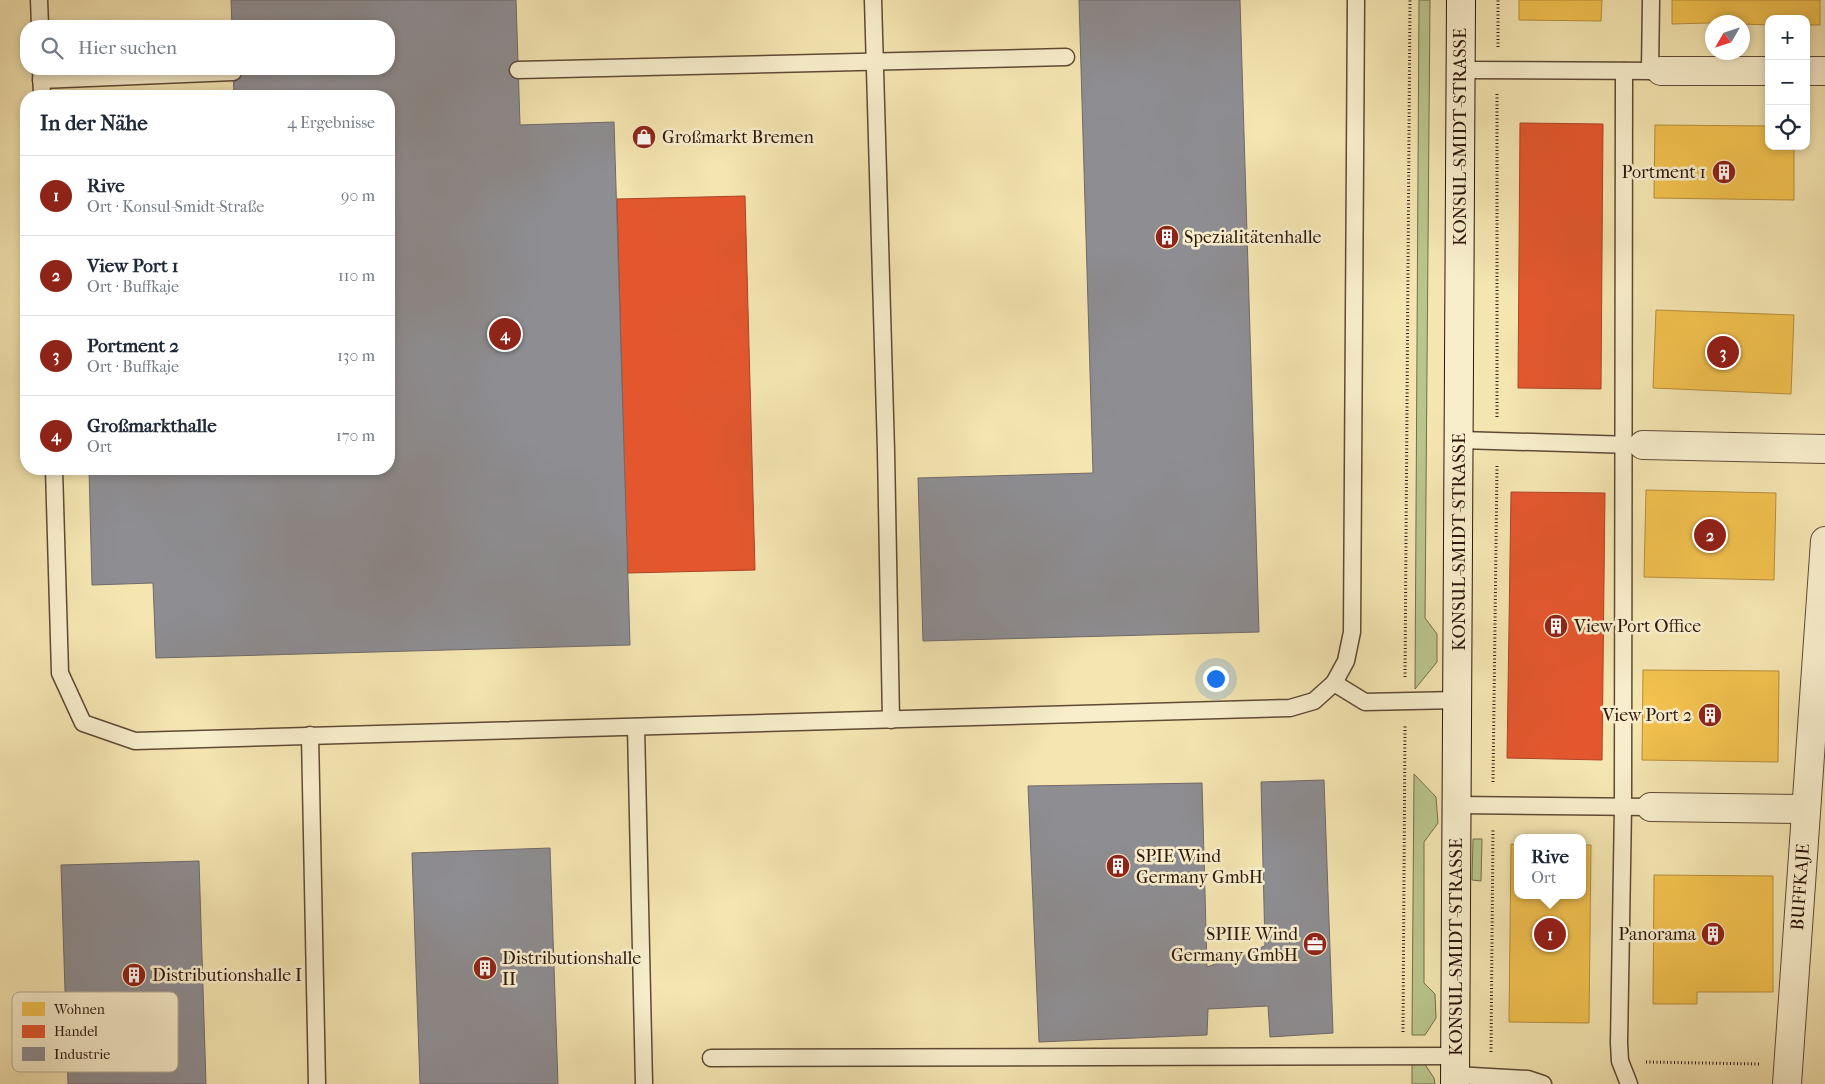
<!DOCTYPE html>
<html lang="de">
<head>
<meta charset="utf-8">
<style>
  body { margin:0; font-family:"IM FELL French Canon",serif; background:#f2f2f3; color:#1f2937 }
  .controls { position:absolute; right:15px; top:15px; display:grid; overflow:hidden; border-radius:10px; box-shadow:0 2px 8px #0003 }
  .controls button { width:45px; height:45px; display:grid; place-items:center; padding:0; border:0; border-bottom:1px solid #e0e1e3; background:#fff; color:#1f2937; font:25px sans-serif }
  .compass { position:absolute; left:1705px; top:15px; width:45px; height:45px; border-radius:50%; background:#fff; box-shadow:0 2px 8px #0003; rotate:231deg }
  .you { position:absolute; left:1215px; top:678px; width:18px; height:18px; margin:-12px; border:4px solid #fff; border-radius:50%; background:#1a73e8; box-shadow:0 0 0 8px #1a73e833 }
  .badge { display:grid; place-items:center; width:32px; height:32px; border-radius:50%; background:#8f2418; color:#fff; font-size:16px; font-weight:700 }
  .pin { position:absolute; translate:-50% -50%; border:2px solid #fff; box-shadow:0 1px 5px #0006 }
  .popup { position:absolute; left:1514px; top:834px; width:72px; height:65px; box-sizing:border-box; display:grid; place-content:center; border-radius:10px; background:#fff; filter:drop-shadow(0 1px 4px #0005); font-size:16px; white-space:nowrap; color:#747a83 }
  .popup b { font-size:19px; color:#1f2937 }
  .popup::after { content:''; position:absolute; left:50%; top:100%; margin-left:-10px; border:10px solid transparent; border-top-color:#fff }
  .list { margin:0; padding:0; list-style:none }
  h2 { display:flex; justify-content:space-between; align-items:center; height:65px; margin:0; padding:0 20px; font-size:21px }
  h2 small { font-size:16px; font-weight:400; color:#747a83 }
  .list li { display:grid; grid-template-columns:32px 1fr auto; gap:15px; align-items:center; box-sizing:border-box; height:80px; padding:0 20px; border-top:1px solid #e0e1e3 }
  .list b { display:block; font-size:19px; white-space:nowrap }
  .list p { margin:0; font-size:16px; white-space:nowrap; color:#747a83 }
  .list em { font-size:16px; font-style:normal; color:#747a83 }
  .icon { flex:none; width:28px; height:28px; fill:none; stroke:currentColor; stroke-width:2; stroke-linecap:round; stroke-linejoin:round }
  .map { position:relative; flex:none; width:1825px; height:1084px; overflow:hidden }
  .search { position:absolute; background:#fff; box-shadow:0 2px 8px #0003; left:20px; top:20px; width:375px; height:55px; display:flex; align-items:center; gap:12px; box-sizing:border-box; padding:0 18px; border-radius:20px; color:#747a83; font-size:19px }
  .panel { position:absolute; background:#fff; box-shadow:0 2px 8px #0003; left:20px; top:90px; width:375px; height:385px; border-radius:20px }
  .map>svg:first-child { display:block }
  .green { fill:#bac58c; stroke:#746e4c }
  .homes { fill:#f2c14e; stroke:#b78e3a }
  .shops { fill:#e4572e; stroke:#ad4424 }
  .industry { fill:#8d8d92; stroke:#70696a }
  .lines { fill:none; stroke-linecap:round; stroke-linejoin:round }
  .lane-casing { stroke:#5f4a35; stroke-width:19 }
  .street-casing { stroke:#5f4a35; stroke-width:30 }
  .secondary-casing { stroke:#2d160c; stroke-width:30 }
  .path { stroke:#2d160c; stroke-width:3; stroke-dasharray:1 2.5; stroke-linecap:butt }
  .lane { stroke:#f8eecc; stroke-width:16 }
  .street { stroke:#f8eecc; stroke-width:28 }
  .secondary { stroke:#f8eecc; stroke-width:28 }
  .labels { text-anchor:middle; stroke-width:5; stroke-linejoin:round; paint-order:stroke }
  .poi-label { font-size:18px; fill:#2d160c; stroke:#f8eecc; text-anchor:start }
  .street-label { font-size:18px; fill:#2d160c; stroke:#f8eecc }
  .key { fill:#f8eecc; stroke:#bbad92; stroke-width:1 }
  .key-label { font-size:14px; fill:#2d160c }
</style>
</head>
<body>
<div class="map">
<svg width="1825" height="1084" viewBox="0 0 1825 1084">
  <rect width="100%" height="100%" fill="#f4e5b1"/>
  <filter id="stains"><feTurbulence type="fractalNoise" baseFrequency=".004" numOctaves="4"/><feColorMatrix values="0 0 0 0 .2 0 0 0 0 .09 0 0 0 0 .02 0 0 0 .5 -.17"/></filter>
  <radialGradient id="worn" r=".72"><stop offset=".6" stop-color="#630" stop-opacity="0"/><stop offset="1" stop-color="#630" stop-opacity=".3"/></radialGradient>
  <g class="green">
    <polygon points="1419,0 1430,0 1425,618 1437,634 1437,662 1415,689"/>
    <polygon points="1414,774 1436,797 1438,823 1424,842 1424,983 1435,994 1436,1018 1425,1035 1412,1035"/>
    <polygon points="1473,839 1482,839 1481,881 1472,880"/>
    <polygon points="1412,1062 1424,1063 1434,1078 1435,1084 1412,1084"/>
  </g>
  <g class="homes">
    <polygon points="1519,0 1602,0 1601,21 1519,20"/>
    <polygon points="1672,0 1820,0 1820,25 1806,25 1806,19 1769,19 1769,25 1742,24 1742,22 1672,24"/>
    <polygon points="1655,125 1769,126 1769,146 1794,146 1794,200 1654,198"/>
    <polygon points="1656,310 1794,315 1791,394 1653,388"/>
    <polygon points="1646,490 1776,493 1774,580 1644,577"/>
    <polygon points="1643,670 1779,671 1778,762 1642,760"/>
    <polygon points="1511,844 1518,845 1518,895 1582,895 1582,845 1591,845 1589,1023 1509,1022"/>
    <polygon points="1654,875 1773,876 1773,992 1697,992 1697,1004 1653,1004"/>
  </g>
  <g class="shops">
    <polygon points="1520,123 1603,124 1601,389 1518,388"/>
    <polygon points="745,196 755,570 627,573 617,199"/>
    <polygon points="1511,492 1605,493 1602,760 1507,758"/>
  </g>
  <g class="industry">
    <polygon points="231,0 516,0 520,125 614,122 630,645 156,658 153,583 92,585 89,469 389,469 389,96 234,96 233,69 389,69 389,26 232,26"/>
    <polygon points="1079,0 1240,0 1259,632 923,641 918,478 1093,473"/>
    <polygon points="1324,780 1333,1033 1270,1037 1268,1006 1208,1009 1207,1035 1039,1042 1028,786 1202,783 1207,967 1265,946 1261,782"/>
    <polygon points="550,848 558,1084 420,1084 412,853"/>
    <polygon points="199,861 206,1084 68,1084 61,865"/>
  </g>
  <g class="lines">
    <g class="lane-casing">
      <g id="lane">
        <polyline points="39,0 40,26"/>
        <polyline points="873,0 886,451 891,720"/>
        <polyline points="41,69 42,96"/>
        <polyline points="518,70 1066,57"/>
        <polyline points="1460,70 1661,71"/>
        <polyline points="1624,71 1623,807 1619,1043 1620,1061 1629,1084"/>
        <polyline points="1650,71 1651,0"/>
        <polyline points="41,80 233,72"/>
        <polyline points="1460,440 1632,445"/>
        <polyline points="54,469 60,673 83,723 135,741 1290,708 1314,701 1334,683 1346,661 1352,632 1356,0"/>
        <polyline points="1334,683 1365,702 1457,700"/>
        <polyline points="636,727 644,1084"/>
        <polyline points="310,735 317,1084"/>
        <polyline points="1457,805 1651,807"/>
        <polyline points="711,1058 1455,1056"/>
        <polyline points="1455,1075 1528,1079 1543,1084"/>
      </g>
    </g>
    <g class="street-casing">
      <g id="street">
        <polyline points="1661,71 1769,71"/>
        <polyline points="1806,71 1825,71"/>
        <polyline points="1643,445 1825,449"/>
        <polyline points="1651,807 1805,809"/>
        <polyline points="1787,1084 1825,541"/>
      </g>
    </g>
    <g class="secondary-casing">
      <polyline id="secondary" points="1455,1084 1461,0"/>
    </g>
    <g class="path">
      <polyline points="1498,47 1498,0"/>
      <polyline points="1497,417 1497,93"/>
      <polyline points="1405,677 1410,0"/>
      <polyline points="1493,782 1497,466"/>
      <polyline points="1403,1032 1405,726"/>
      <polyline points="1491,1052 1493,828"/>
      <polyline points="1646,1062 1759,1064"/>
    </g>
    <use href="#lane" class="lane"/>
    <use href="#street" class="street"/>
    <use href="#secondary" class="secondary"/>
  </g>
  <defs>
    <g id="shop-disc" transform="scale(1.25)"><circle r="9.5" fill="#8f2418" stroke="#f8eecc"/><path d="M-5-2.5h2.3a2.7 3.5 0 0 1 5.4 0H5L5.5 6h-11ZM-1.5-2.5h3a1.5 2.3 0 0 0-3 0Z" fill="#fff"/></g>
    <g id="building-disc" transform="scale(1.25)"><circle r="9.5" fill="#8f2418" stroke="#f8eecc"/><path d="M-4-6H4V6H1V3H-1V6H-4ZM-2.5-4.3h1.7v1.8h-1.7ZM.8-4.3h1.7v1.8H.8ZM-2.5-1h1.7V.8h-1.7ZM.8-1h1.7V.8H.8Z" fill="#fff"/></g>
    <g id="office-disc" transform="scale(1.25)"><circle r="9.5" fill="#8f2418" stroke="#f8eecc"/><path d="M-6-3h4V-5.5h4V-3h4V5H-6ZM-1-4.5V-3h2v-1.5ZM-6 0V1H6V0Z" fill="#fff"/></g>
  </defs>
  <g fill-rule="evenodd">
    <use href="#shop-disc" x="644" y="137"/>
    <use href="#building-disc" x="1724" y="172"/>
    <use href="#building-disc" x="1167" y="237"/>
    <use href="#building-disc" x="1556" y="626"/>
    <use href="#building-disc" x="1710" y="715"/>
    <use href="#building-disc" x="1118" y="866"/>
    <use href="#building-disc" x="1713" y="934"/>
    <use href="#office-disc" x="1315" y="944"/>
    <use href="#building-disc" x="485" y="968"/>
    <use href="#building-disc" x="134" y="975"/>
  </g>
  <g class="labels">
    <g class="poi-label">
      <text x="662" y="143">Großmarkt Bremen</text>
      <text x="1706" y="178" text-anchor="end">Portment 1</text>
      <text x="1184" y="243">Spezialitätenhalle</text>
      <text x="1574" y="632">View Port Office</text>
      <text x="1692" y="721" text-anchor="end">View Port 2</text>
      <text x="1136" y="862">SPIE Wind<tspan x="1136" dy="21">Germany GmbH</tspan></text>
      <text x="1298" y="940" text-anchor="end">SPIIE Wind<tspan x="1298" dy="21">Germany GmbH</tspan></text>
      <text x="1696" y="940" text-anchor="end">Panorama</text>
      <text x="502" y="964">Distributionshalle<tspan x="502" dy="21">II</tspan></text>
      <text x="152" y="981">Distributionshalle I</text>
    </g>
    <g class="street-label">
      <text transform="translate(1460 137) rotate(-90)" y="6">KONSUL-SMIDT-STRASSE</text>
      <text transform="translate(1459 542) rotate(-90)" y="6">KONSUL-SMIDT-STRASSE</text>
      <text transform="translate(1800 887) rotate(-86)" y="6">BUFFKAJE</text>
      <text transform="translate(1456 947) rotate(-90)" y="6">KONSUL-SMIDT-STRASSE</text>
    </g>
  </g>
  <rect x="12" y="992" width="166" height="80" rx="8" class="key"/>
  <rect x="22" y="1002" width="23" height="14" fill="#f2c14e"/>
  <rect x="22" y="1025" width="23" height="13" fill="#e4572e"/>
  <rect x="22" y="1047" width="23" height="14" fill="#8d8d92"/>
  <g class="key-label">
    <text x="54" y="1014">Wohnen</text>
    <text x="54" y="1036">Handel</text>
    <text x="54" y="1059">Industrie</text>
  </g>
  <rect width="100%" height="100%" filter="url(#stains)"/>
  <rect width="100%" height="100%" fill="url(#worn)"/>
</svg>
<div class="controls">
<button>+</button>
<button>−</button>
<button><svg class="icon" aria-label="locate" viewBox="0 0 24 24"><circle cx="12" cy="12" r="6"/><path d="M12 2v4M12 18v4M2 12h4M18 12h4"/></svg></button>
</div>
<svg class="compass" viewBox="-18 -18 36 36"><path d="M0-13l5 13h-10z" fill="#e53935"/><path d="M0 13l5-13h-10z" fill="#747a83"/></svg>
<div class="you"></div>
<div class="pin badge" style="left:1550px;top:934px">1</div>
<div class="popup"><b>Rive</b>Ort</div>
<div class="pin badge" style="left:1710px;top:535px">2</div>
<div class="pin badge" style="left:1723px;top:352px">3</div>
<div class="pin badge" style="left:505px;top:334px">4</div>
<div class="search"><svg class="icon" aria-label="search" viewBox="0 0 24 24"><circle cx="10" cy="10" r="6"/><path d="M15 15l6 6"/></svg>Hier suchen</div>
<section class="panel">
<h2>In der Nähe<small>4 Ergebnisse</small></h2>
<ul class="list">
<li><span class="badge">1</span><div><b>Rive</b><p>Ort · Konsul-Smidt-Straße</p></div><em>90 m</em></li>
<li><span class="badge">2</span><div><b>View Port 1</b><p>Ort · Buffkaje</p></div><em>110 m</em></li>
<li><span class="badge">3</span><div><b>Portment 2</b><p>Ort · Buffkaje</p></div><em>130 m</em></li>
<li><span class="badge">4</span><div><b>Großmarkthalle</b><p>Ort</p></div><em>170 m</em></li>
</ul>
</section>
</div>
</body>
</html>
